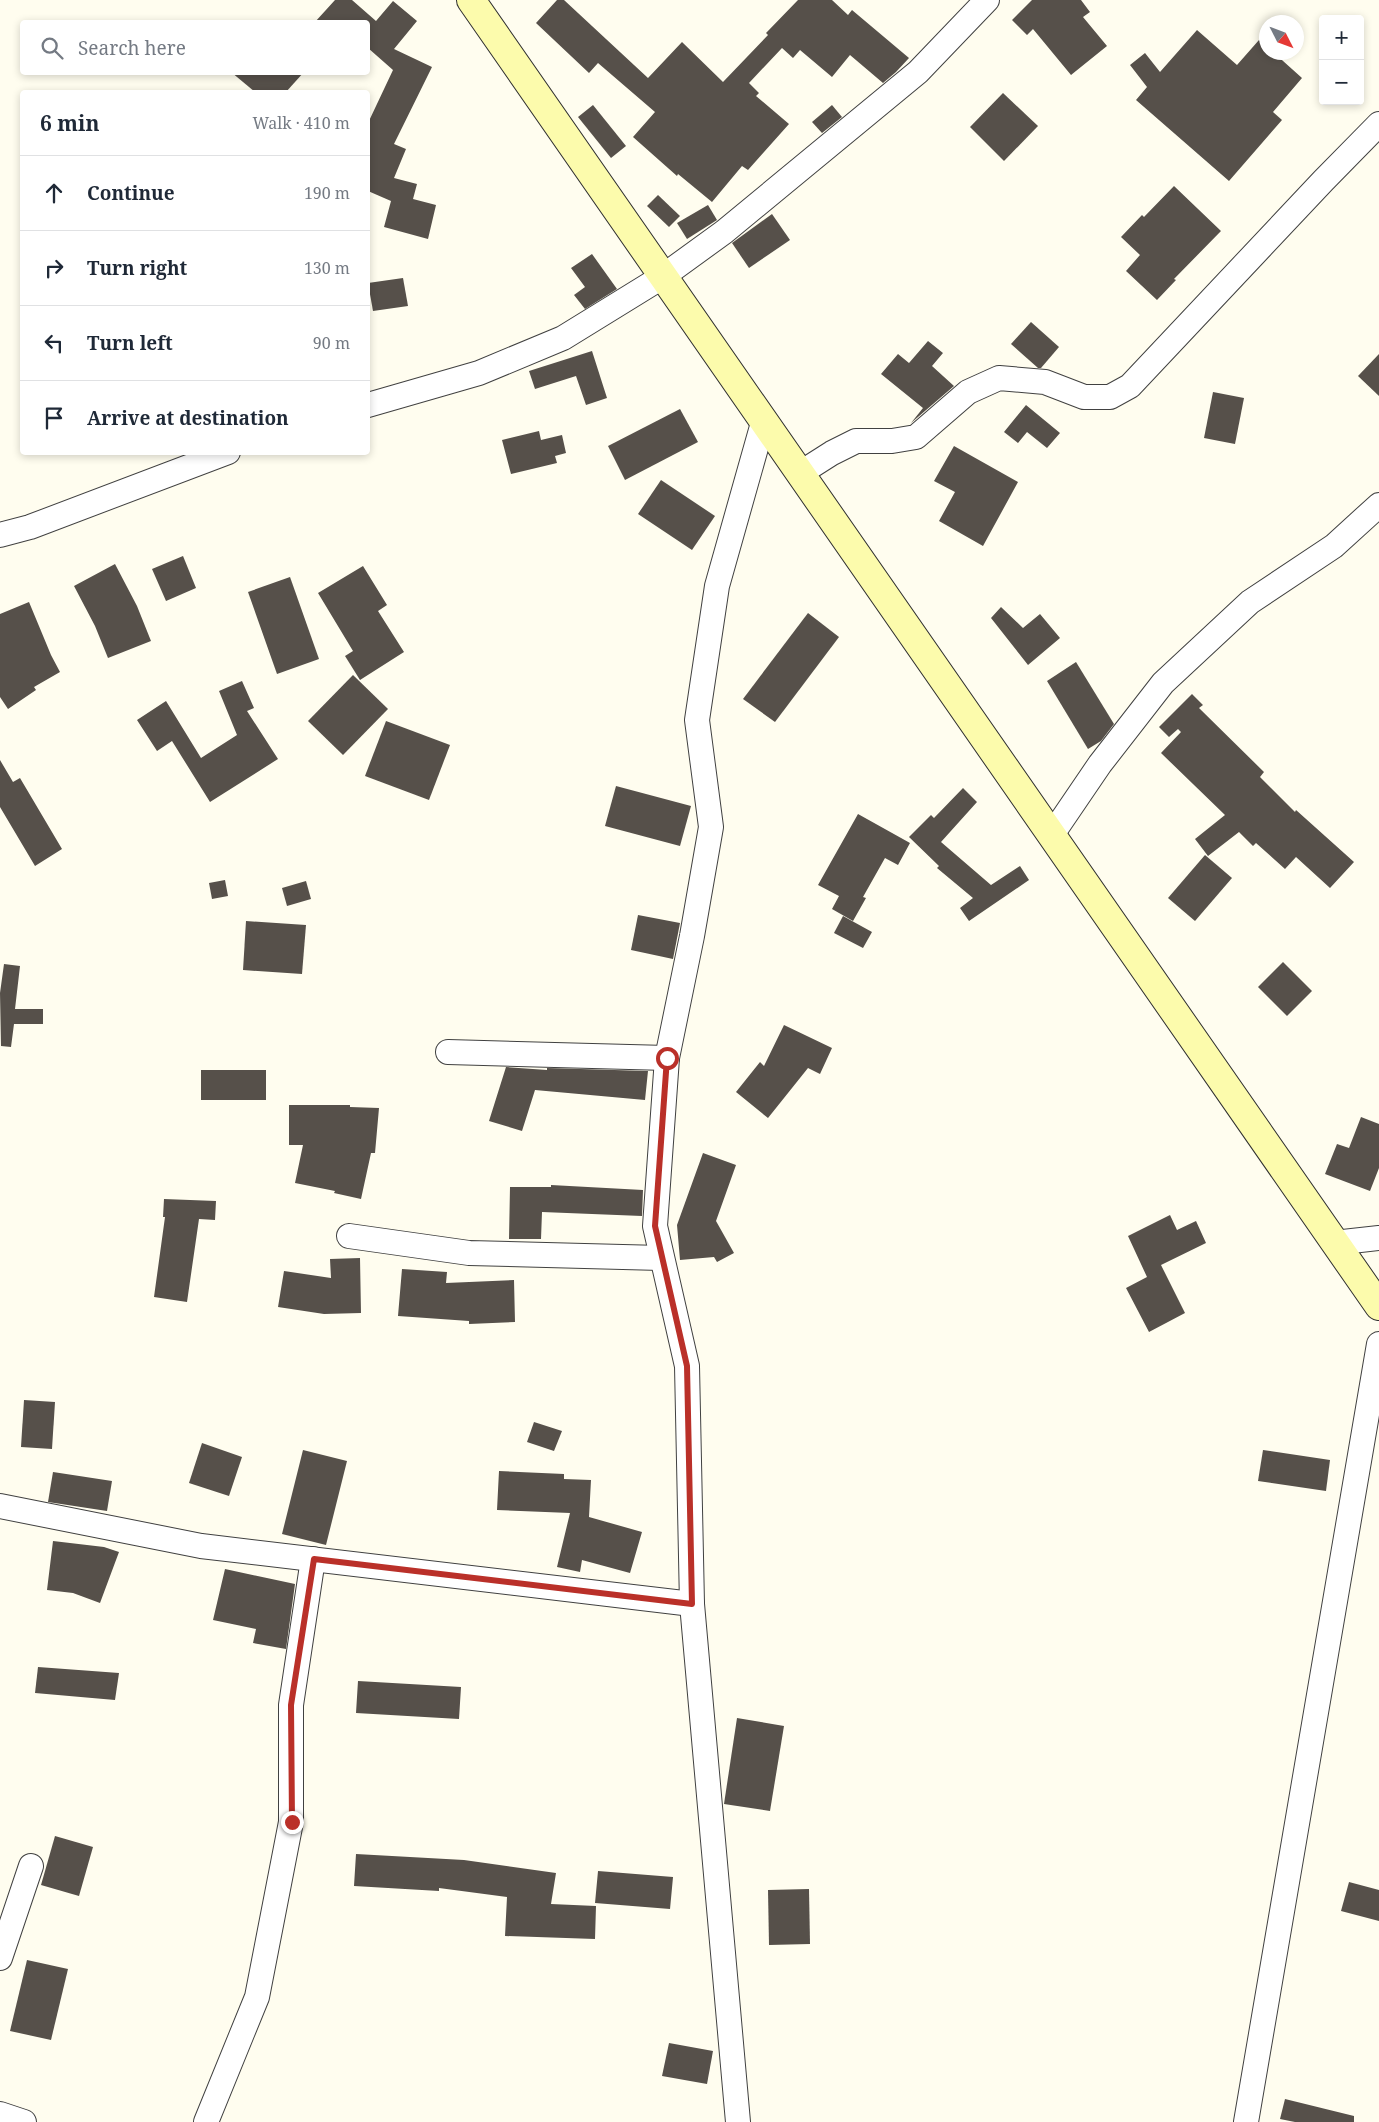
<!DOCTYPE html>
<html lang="en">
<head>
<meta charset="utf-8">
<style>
  body { margin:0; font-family:"Noto Serif",serif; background:#f6f6f7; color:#1f2937 }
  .controls { position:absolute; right:15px; top:15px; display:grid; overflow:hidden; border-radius:5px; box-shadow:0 2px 8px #0003 }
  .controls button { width:45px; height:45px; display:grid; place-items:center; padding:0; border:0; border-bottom:1px solid #e0e1e3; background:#fff; color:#1f2937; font:25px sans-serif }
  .compass { position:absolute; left:1259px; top:15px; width:45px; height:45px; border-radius:50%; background:#fff; box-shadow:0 2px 8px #0003; rotate:132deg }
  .stop { position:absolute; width:15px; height:15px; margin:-11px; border:4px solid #ba3029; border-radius:50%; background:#fff }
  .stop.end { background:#ba3029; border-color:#fff; box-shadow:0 1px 5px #0008 }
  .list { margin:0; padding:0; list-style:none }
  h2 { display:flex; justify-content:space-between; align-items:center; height:65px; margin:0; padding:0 20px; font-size:21px }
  h2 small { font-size:16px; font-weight:400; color:#747a83 }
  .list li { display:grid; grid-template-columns:32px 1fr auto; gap:15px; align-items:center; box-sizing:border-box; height:75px; padding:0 20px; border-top:1px solid #e0e1e3 }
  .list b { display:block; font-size:19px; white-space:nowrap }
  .list em { font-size:16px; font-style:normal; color:#747a83 }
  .icon { flex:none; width:28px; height:28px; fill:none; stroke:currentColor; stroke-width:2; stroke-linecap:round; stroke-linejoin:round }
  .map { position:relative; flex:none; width:1379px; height:2122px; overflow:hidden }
  .search { position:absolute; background:#fff; box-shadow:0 2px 8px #0003; left:20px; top:20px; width:350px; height:55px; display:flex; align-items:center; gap:12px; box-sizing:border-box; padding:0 18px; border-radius:5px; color:#747a83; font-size:19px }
  .panel { position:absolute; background:#fff; box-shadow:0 2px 8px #0003; left:20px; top:90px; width:350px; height:365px; border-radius:5px }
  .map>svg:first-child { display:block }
  .building { fill:#56504a }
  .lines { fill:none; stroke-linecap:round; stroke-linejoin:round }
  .minor-casing { stroke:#414141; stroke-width:26 }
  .secondary-casing { stroke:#303030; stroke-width:30 }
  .minor { stroke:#fff; stroke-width:24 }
  .secondary { stroke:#fcfbac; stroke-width:28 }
  .route { stroke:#ba3029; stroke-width:6 }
</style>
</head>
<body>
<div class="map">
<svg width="1379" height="2122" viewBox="0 0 1379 2122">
  <rect width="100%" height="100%" fill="#fffdef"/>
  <g class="building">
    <polygon points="335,0 352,0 376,21 393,1 417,21 394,49 432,67 394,144 406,149 394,178 417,184 413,199 436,205 428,239 384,227 391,201 368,191 368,123 393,70 368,48 368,22 315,22"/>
    <polygon points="557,0 564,0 648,78 682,42 723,82 768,35 766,33 798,0 832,0 848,15 852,10 909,58 896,72 883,83 850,55 832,77 800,50 793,58 782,48 749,83 759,93 756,96 789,124 748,170 742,166 712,202 678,174 677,176 633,137 655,112 598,63 589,73 536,23"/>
    <polygon points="1032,0 1081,0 1090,12 1083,17 1107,46 1071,75 1033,29 1027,35 1012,20"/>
    <polygon points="1197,30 1237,65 1259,40 1266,47 1266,52 1273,52 1302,78 1273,112 1282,120 1229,181 1136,100 1147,87 1130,65 1145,53 1160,72"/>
    <polygon points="231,72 304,72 286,92 255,92"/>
    <polygon points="1003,93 1038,126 1004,161 970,127"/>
    <polygon points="593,105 626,146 611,158 578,117"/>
    <polygon points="832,105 842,117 822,133 812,122"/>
    <polygon points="1174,186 1221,231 1174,279 1176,280 1157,300 1126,271 1140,255 1121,237 1142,215 1144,217"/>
    <polygon points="658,195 680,216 669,227 647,206"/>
    <polygon points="708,205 717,220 687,239 677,223"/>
    <polygon points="772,214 790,240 749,268 732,243"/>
    <polygon points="592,254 617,289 585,309 574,295 585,287 571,268"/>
    <polygon points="403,278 408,306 373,311 368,283"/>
    <polygon points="1031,322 1059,347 1041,368 1038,368 1011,344"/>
    <polygon points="928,341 943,353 932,366 954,386 911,423 923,408 881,374 898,354 909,363"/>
    <polygon points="592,351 607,398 586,405 576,376 535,389 529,371"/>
    <polygon points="1379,354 1379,396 1358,376"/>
    <polygon points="1213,392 1244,398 1235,444 1204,438"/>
    <polygon points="1026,405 1060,433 1047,448 1027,432 1018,443 1004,432"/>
    <polygon points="680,409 698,442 625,480 608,446"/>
    <polygon points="539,431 541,440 562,435 566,453 555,456 557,463 511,474 502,440"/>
    <polygon points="954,446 1018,482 983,546 939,521 955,492 934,481"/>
    <polygon points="661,480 715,516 692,550 638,514"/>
    <polygon points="183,556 196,588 166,601 152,569"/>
    <polygon points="115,564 137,606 151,641 108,658 95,626 74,586"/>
    <polygon points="363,566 387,605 378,611 404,652 360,680 345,656 353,651 318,593"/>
    <polygon points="290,577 319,659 277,674 248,592"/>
    <polygon points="29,602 51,655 60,672 34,687 36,690 8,709 0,697 0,614"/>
    <polygon points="1001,607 1023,628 1040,614 1060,638 1028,665 991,618"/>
    <polygon points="808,613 839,637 775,722 743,699"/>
    <polygon points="1076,662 1114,724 1101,741 1088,749 1047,681"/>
    <polygon points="353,675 388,709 343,755 308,721"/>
    <polygon points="242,681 254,708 247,711 278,759 210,802 172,741 157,751 137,720 166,701 201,758 237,735 219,691"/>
    <polygon points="1192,694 1203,705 1199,708 1264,772 1260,777 1295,812 1296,810 1354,862 1330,888 1296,857 1285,869 1256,843 1253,846 1239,832 1208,856 1195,839 1225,815 1161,753 1181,732 1178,729 1169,737 1159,727"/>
    <polygon points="386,721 450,745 429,800 365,776"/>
    <polygon points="0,760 13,782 20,778 62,849 35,866 0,807"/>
    <polygon points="616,786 691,806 680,846 605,826"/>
    <polygon points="963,788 977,802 941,842 991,885 1020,866 1029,880 969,921 960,908 973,898 937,868 939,866 909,837 931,815 934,818"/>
    <polygon points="858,814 910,843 898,865 885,858 863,897 866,898 853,921 832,909 839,896 818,885"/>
    <polygon points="1205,855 1232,878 1195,921 1168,898"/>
    <polygon points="225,880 228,896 212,899 209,883"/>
    <polygon points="306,881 311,899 287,906 282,888"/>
    <polygon points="638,915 680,923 673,959 631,950"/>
    <polygon points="843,916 872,932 863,948 834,933"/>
    <polygon points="246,921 306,925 302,974 243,970"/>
    <polygon points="1283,962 1312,991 1287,1016 1258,987"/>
    <polygon points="4,964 20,966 15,1009 43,1009 43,1024 14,1024 11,1047 1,1046 0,993"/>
    <polygon points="784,1025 832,1048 820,1074 808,1068 768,1118 736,1092 760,1062 764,1066"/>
    <polygon points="506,1067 547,1070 547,1068 648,1071 645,1100 535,1090 522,1131 489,1121"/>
    <rect x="201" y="1070" width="65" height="30"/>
    <polygon points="289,1105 350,1105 350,1107 379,1108 375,1153 371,1153 361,1199 334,1193 335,1191 295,1183 303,1145 289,1145"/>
    <polygon points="1361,1117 1379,1124 1379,1168 1370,1191 1325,1174 1337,1144 1349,1148"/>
    <polygon points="703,1153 736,1165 716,1221 734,1253 717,1262 714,1257 680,1260 677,1225"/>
    <polygon points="551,1185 643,1190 642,1216 542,1212 541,1239 509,1239 510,1187 551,1187"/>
    <polygon points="164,1199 216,1201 215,1220 199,1219 187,1302 154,1297 165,1217 163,1217"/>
    <polygon points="1170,1215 1177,1230 1196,1221 1206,1243 1161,1265 1185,1313 1149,1332 1126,1288 1147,1277 1128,1236"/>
    <polygon points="360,1258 361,1313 324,1314 278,1307 284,1271 331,1278 330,1259"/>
    <polygon points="402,1269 447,1272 446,1283 514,1280 515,1322 469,1324 469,1321 398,1316"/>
    <polygon points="24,1400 55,1402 52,1449 21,1447"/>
    <polygon points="534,1422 562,1431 554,1451 527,1442"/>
    <polygon points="202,1443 242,1457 229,1496 189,1483"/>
    <polygon points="303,1450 347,1461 326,1545 282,1534"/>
    <polygon points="1263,1450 1330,1460 1326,1491 1258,1481"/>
    <polygon points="499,1471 564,1474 564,1479 591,1480 589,1517 642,1532 630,1573 582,1560 580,1572 557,1567 570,1513 497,1510"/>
    <polygon points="53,1472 112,1481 107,1511 48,1502"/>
    <polygon points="53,1541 104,1547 119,1552 100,1603 73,1593 47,1590"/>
    <polygon points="225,1569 295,1584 286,1649 253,1643 256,1629 213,1620"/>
    <polygon points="38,1667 119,1673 115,1700 35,1693"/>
    <polygon points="358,1681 461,1687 459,1719 356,1713"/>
    <polygon points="737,1718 784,1726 770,1811 724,1804"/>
    <polygon points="55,1836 93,1847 79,1896 41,1885"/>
    <polygon points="356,1854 464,1860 556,1873 551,1904 596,1906 595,1939 505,1936 507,1897 439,1888 439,1891 354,1886"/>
    <polygon points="598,1871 673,1877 670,1909 595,1903"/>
    <polygon points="1349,1882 1379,1890 1379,1921 1341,1911"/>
    <polygon points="809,1889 810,1944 769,1945 768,1890"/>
    <polygon points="27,1960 68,1969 51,2040 10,2031"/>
    <polygon points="669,2043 713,2051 707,2084 662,2076"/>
    <polygon points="1285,2099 1354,2116 1354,2122 1295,2122 1280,2119"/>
  </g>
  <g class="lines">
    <g class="minor-casing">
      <g id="minor">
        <polyline points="368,405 479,373 563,338 662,277 724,232 918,72 987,0"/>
        <polyline points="799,474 832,453 856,441 892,441 916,437 968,392 999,378 1045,382 1084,397 1110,397 1130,386 1323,181 1379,124"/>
        <polyline points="0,535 30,527 228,452"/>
        <polyline points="1051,836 1100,764 1163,683 1250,602 1334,546 1379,505"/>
        <polyline points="448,1052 667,1058"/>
        <polyline points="349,1236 469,1253 661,1258"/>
        <polyline points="1334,1243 1379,1238"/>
        <polyline points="0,1506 201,1546 692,1604"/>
        <polyline points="0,1958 31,1866"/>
        <polyline points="0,2114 24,2122"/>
        <polyline points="206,2122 257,1997 291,1822 291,1705 313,1559"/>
        <polyline points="738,2122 692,1604 687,1366 655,1226 667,1058 692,936 711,827 697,720 717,586 763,423"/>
        <polyline points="1246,2122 1379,1344"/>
      </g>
    </g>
    <g class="secondary-casing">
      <polyline id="secondary" points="471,0 1379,1306"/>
    </g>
    <use href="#minor" class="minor"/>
    <use href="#secondary" class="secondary"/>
  </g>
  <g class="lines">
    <polyline class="route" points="292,1822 291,1705 314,1559 692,1604 687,1366 655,1226 667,1058"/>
  </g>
</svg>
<div class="controls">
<button>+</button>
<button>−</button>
</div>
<svg class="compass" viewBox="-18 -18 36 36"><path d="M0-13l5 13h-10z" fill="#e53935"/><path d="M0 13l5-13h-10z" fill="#747a83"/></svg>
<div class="stop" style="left:667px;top:1058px"></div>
<div class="stop end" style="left:292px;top:1822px"></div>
<div class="search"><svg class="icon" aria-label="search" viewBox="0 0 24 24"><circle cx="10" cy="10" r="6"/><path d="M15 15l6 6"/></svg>Search here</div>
<section class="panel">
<h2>6 min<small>Walk · 410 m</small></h2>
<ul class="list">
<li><svg class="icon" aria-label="ahead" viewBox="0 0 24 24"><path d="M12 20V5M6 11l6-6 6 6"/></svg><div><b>Continue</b></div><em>190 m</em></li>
<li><svg class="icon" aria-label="right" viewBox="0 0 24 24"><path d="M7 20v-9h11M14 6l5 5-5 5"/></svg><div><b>Turn right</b></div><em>130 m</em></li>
<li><svg class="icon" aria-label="left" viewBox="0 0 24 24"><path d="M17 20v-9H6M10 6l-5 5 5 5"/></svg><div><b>Turn left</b></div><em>90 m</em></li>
<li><svg class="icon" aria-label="arrive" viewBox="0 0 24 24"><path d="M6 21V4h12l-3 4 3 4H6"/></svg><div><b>Arrive at destination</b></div></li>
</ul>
</section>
</div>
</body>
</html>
